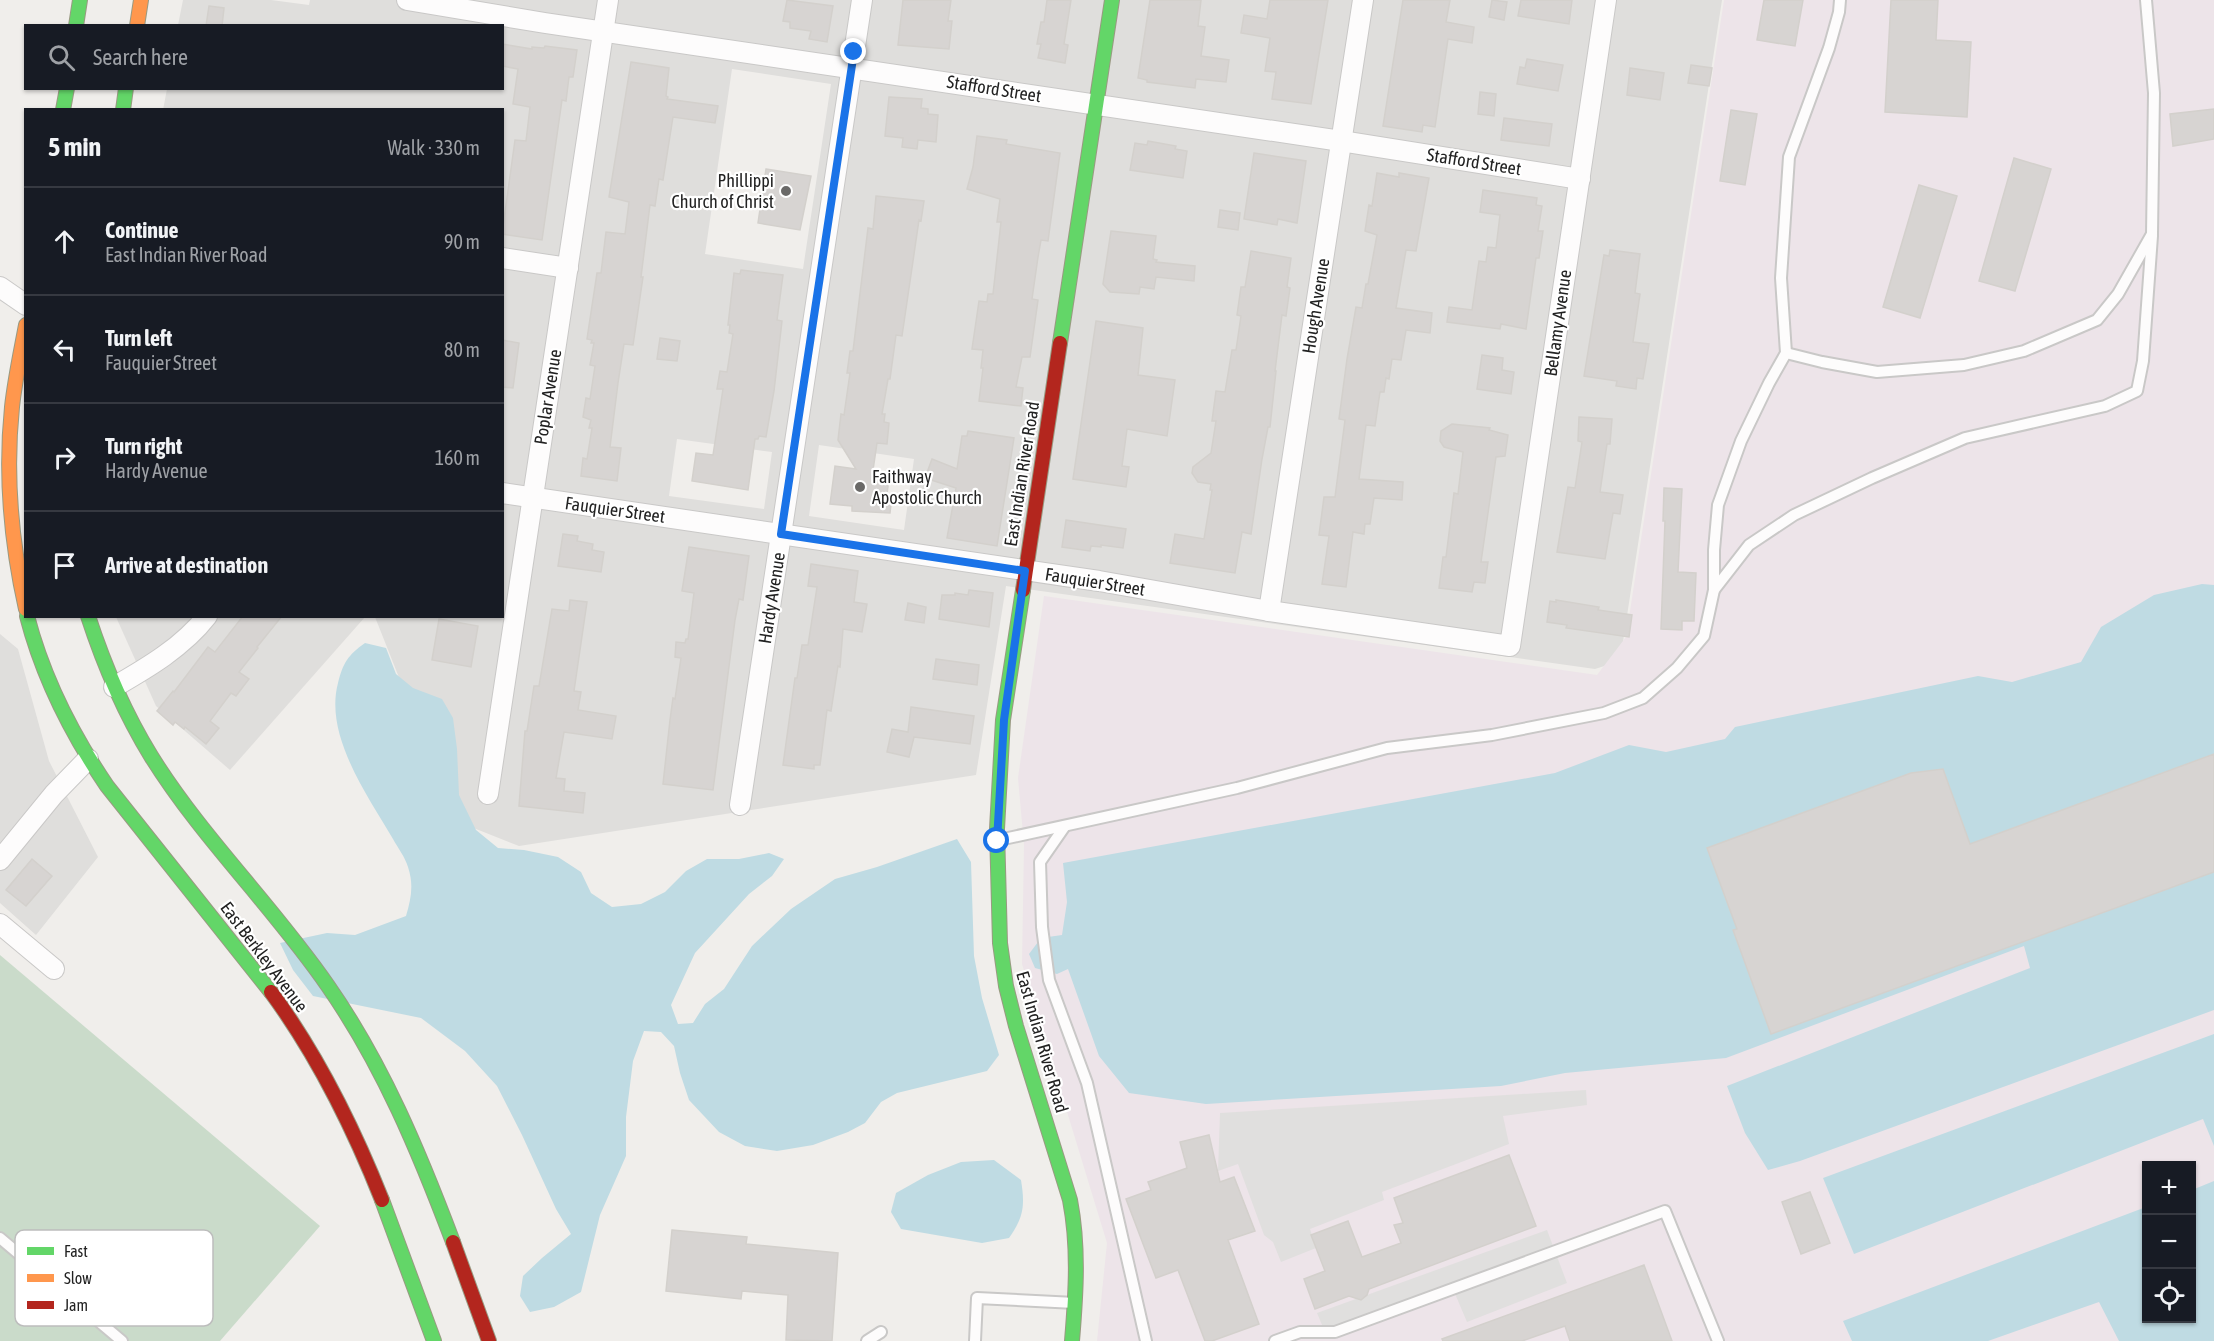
<!DOCTYPE html>
<html lang="en">
<head>
<meta charset="utf-8">
<style>
  body { margin:0; font-family:"Asap Condensed",sans-serif; background:#242831; color:#f1f3f6 }
  .controls { position:absolute; right:18px; bottom:18px; display:grid; overflow:hidden; border-radius:0px; box-shadow:0 2px 4px #0004 }
  .controls button { width:54px; height:54px; display:grid; place-items:center; padding:0; border:0; border-bottom:2px solid #363941; background:#171b24; color:#f1f3f6; font:30px sans-serif }
  .stop { position:absolute; width:18px; height:18px; margin:-14px; border:4px solid #1a73e8; border-radius:50%; background:#fff }
  .stop.end { background:#1a73e8; border-color:#fff; box-shadow:0 2px 6px #0008 }
  .list { margin:0; padding:0; list-style:none }
  h2 { display:flex; justify-content:space-between; align-items:center; height:78px; margin:0; padding:0 24px; font-size:26px }
  h2 small { font-size:20px; font-weight:400; color:#9ea1a6 }
  .list li { display:grid; grid-template-columns:39px 1fr auto; gap:18px; align-items:center; box-sizing:border-box; height:108px; padding:0 24px; border-top:2px solid #363941 }
  .list b { display:block; font-size:22px; white-space:nowrap }
  .list p { margin:0; font-size:20px; white-space:nowrap; color:#9ea1a6 }
  .list em { font-size:20px; font-style:normal; color:#9ea1a6 }
  .icon { flex:none; width:33px; height:33px; fill:none; stroke:currentColor; stroke-width:2; stroke-linecap:round; stroke-linejoin:round }
  .map { position:relative; flex:none; width:2214px; height:1341px; overflow:hidden }
  .search { position:absolute; background:#171b24; box-shadow:0 2px 4px #0004; left:24px; top:24px; width:480px; height:66px; display:flex; align-items:center; gap:15px; box-sizing:border-box; padding:0 21px; border-radius:0px; color:#9ea1a6; font-size:22px }
  .panel { position:absolute; background:#171b24; box-shadow:0 2px 4px #0004; left:24px; top:108px; width:480px; height:510px; border-radius:0px }
  .map>svg:first-child { display:block }
  .residential { fill:#dfdedc; fill-rule:evenodd }
  .industrial { fill:#ede4e9; fill-rule:evenodd }
  .cemetery { fill:#cadbca }
  .parking { fill:#e0dfde }
  .water { fill:#bfdbe3 }
  .building { fill:#d7d4d2; stroke:#d3d0cc; stroke-width:1.5 }
  .lines { fill:none; stroke-linecap:round; stroke-linejoin:round }
  .lane-casing { stroke:#c9c8c7; stroke-width:14 }
  .street-casing { stroke:#c9c8c7; stroke-width:22 }
  .fast-casing { stroke:#999a82; stroke-width:16 }
  .slow-casing { stroke:#999a82; stroke-width:16 }
  .jam-casing { stroke:#999a82; stroke-width:16 }
  .lane { stroke:#fdfcfc; stroke-width:10 }
  .street { stroke:#fdfcfc; stroke-width:20 }
  .fast { stroke:#63d668; stroke-width:14 }
  .slow { stroke:#ff974d; stroke-width:14 }
  .jam { stroke:#b3261e; stroke-width:14 }
  .route { stroke:#1a73e8; stroke-width:8 }
  .poi-dot { fill:#6a6968; stroke:#fff; stroke-width:2 }
  .labels { text-anchor:middle; stroke-width:4.5; stroke-linejoin:round; paint-order:stroke }
  .street-label { font-size:18px; fill:#222; stroke:#fff }
  .poi-label { font-size:18px; fill:#222; stroke:#fff; text-anchor:end }
  .key { fill:#fff; stroke:#bdbdbd; stroke-width:1.5 }
  .key-label { font-size:16px; fill:#222 }
</style>
</head>
<body>
<div class="map">
<svg width="2214" height="1341" viewBox="0 0 2214 1341">
  <rect width="100%" height="100%" fill="#f0eeeb"/>
  <g class="residential">
    <path d="M 183,0 L 271,0 L 309,5 L 310,0 L 1722,0 L 1620,661 L 1595,669 L 1006,586 L 976,775 L 519,846 L 456,821 L 375,617 L 502,616 L 502,110 L 163,110 L 167,89 L 502,88 L 502,26 L 178,25 ZM 732,69 L 831,84 L 803,269 L 705,254 ZM 677,439 L 772,452 L 764,509 L 669,496 ZM 819,445 L 914,459 L 904,530 L 809,516 Z"/>
    <polygon points="116,617 365,617 230,770 156,706"/>
    <polygon points="0,634 18,649 49,761 98,857 36,935 0,903"/>
  </g>
  <path class="industrial" d="M 1724,0 L 2214,0 L 2214,1341 L 1097,1341 L 1107,1243 L 1022,964 L 1024,845 L 1018,778 L 1044,596 L 1597,675 L 1626,637 ZM 2146,1166 L 2192,1166 L 2192,1318 L 2146,1318 Z"/>
  <polygon class="cemetery" points="0,955 320,1226 220,1341 0,1341"/>
  <g class="parking">
    <polygon points="1586,1090 1587,1105 1503,1116 1509,1144 1382,1192 1384,1200 1310,1229 1316,1248 1281,1262 1273,1242 1264,1235 1238,1164 1218,1171 1220,1113"/>
    <polygon points="1547,1230 1567,1283 1467,1322 1453,1289 1325,1332 1317,1313"/>
  </g>
  <g class="water">
    <polygon points="2202,584 2214,585 2214,1010 1800,1161 1768,1170 1745,1133 1727,1086 2030,968 2024,946 1726,1058 1565,1073 1501,1086 1206,1104 1129,1093 1099,1056 1068,969 1057,974 1035,968 1029,954 1041,938 1062,935 1067,902 1063,863 1555,773 1629,745 1666,752 1725,739 1735,727 1978,676 2012,682 2081,662 2101,627 2154,595"/>
    <path d="M 365,643 L 386,648 L 396,674 L 413,688 L 442,699 L 453,718 L 457,749 L 459,795 L 476,830 L 498,848 L 524,850 L 558,857 L 581,872 L 591,893 L 612,907 L 641,904 L 665,892 L 686,871 L 707,859 L 739,859 L 769,853 L 784,859 L 772,876 L 749,894 L 695,953 L 671,1005 L 678,1024 L 693,1023 L 705,1004 L 724,989 L 752,946 L 791,909 L 835,879 L 877,867 L 957,839 L 971,862 L 974,956 L 982,998 L 999,1055 L 987,1071 L 897,1093 L 881,1102 L 865,1123 L 848,1132 L 813,1145 L 777,1151 L 745,1146 L 719,1132 L 689,1100 L 680,1073 L 674,1046 L 661,1032 L 644,1031 L 633,1061 L 626,1117 L 626,1156 L 600,1215 L 581,1292 L 554,1307 L 530,1312 L 520,1296 L 523,1276 L 542,1258 L 571,1234 L 556,1209 L 522,1135 L 497,1086 L 465,1051 L 421,1018 L 313,996 L 293,970 L 280,943 L 327,933 L 355,935 L 406,916 C 411,899 414,885 408,867 C 405,857 398,848 393,839 C 368,796 324,736 338,683 C 343,663 348,655 365,643 Z"/>
    <polygon points="2214,1034 2214,1146 2203,1119 1854,1254 1823,1178"/>
    <path d="M 994,1160 L 1021,1180 C 1025,1205 1024,1217 1009,1238 L 982,1243 L 901,1229 L 891,1212 L 896,1193 L 928,1175 L 961,1162 Z"/>
    <polygon points="2214,1181 2214,1341 2119,1341 2099,1302 1988,1341 1852,1341 1843,1321 2146,1207 2146,1318 2192,1318 2192,1190"/>
  </g>
  <g class="building">
    <polygon points="787,0 833,6 827,42 809,39 811,31 790,28 790,22 783,21"/>
    <polygon points="903,0 951,0 948,21 952,21 949,49 898,45"/>
    <polygon points="1047,0 1071,0 1064,44 1068,45 1065,63 1038,58 1041,44 1037,44 1041,22 1044,22"/>
    <polygon points="1150,0 1201,0 1198,26 1205,27 1201,56 1229,60 1226,82 1196,79 1195,88 1147,82 1147,80 1138,78"/>
    <polygon points="1270,0 1328,0 1311,104 1272,99 1276,72 1265,71 1270,38 1241,33 1244,15 1267,19"/>
    <polygon points="1403,0 1450,0 1446,22 1474,27 1472,43 1448,39 1435,127 1423,125 1422,132 1383,126"/>
    <polygon points="1492,0 1507,2 1504,20 1489,17"/>
    <polygon points="1521,0 1572,0 1569,24 1518,16"/>
    <polygon points="1764,0 1803,0 1795,46 1757,40"/>
    <polygon points="1891,0 1938,0 1936,40 1971,42 1967,117 1885,112"/>
    <polygon points="209,6 224,8 222,26 206,26"/>
    <polygon points="502,44 532,49 532,47 544,48 545,46 577,50 573,77 569,77 566,101 562,100 542,240 502,234 515,140 526,141 530,107 513,104 518,69 502,66"/>
    <polygon points="1527,59 1563,65 1558,91 1517,84 1520,67 1525,68"/>
    <polygon points="631,62 669,68 666,96 668,97 667,99 718,106 715,123 673,117 663,180 659,179 655,206 650,205 641,277 643,277 633,345 624,344 618,383 610,447 621,448 617,481 581,476 583,458 587,459 592,428 589,428 591,420 583,417 586,398 590,399 595,366 590,365 594,343 591,343 592,340 587,339 597,273 601,273 606,232 625,234 629,202 609,197"/>
    <polygon points="1691,65 1712,68 1709,86 1688,83"/>
    <polygon points="1630,68 1664,73 1660,100 1627,95"/>
    <polygon points="1480,92 1496,94 1494,116 1478,114"/>
    <polygon points="889,97 922,99 921,108 928,109 928,114 938,115 936,142 918,140 917,149 902,147 903,138 885,136"/>
    <polygon points="2214,109 2214,139 2173,146 2170,114"/>
    <polygon points="1731,110 1757,114 1745,185 1720,181"/>
    <polygon points="1504,118 1552,124 1549,146 1501,140"/>
    <polygon points="977,136 1007,140 1006,144 1060,153 1048,241 1041,240 1038,257 1032,299 1038,300 1030,357 1022,357 1016,387 1023,388 1021,406 979,401 983,368 981,368 983,350 972,349 979,301 987,302 988,294 993,294 1001,222 997,222 1000,199 967,189 973,167"/>
    <polygon points="1148,141 1176,146 1175,149 1187,151 1183,178 1130,170 1135,143 1147,145"/>
    <polygon points="1254,153 1306,161 1297,223 1278,219 1277,225 1244,219"/>
    <polygon points="2014,158 2051,169 2015,291 1979,281"/>
    <polygon points="766,169 811,176 800,230 758,223"/>
    <polygon points="1377,173 1399,177 1399,173 1429,178 1416,251 1406,250 1396,308 1432,313 1430,333 1406,330 1401,360 1392,359 1389,379 1386,378 1384,392 1380,392 1375,426 1366,425 1359,479 1403,482 1402,500 1374,498 1370,524 1365,524 1364,534 1353,532 1346,587 1322,584 1329,536 1319,535 1324,497 1335,497 1345,420 1339,419 1347,359 1356,307 1362,308 1366,284 1368,284 1377,235 1365,231 1369,205 1372,206"/>
    <polygon points="1919,185 1957,196 1920,318 1883,307"/>
    <polygon points="1483,190 1537,198 1536,205 1542,206 1538,231 1543,231 1539,258 1536,258 1526,329 1501,324 1500,329 1447,322 1449,307 1472,310 1479,261 1486,262 1488,247 1496,248 1500,215 1480,212"/>
    <polygon points="876,196 924,201 921,221 919,220 902,336 896,335 890,379 888,379 882,414 885,414 884,422 889,423 887,444 877,443 872,477 889,479 887,494 892,495 890,513 852,511 852,506 830,504 835,466 856,469 838,440 841,414 844,415 850,373 847,373 850,351 853,351 868,228 873,229"/>
    <polygon points="1220,210 1240,213 1238,230 1218,227"/>
    <polygon points="1111,231 1156,236 1153,259 1157,260 1156,262 1195,266 1194,281 1156,277 1154,289 1140,287 1139,294 1110,292 1103,284"/>
    <polygon points="1610,250 1640,254 1635,293 1640,294 1633,342 1649,344 1643,379 1637,378 1636,389 1616,386 1617,381 1584,376 1604,255 1609,256"/>
    <polygon points="1251,251 1291,258 1287,287 1290,288 1286,316 1282,315 1275,371 1276,371 1270,427 1268,427 1262,459 1251,534 1242,532 1235,573 1170,563 1175,534 1204,539 1212,490 1210,490 1211,484 1198,482 1192,473 1193,467 1211,453 1216,421 1212,421 1216,391 1225,392 1232,350 1236,350 1241,316 1237,315 1241,287 1245,287"/>
    <polygon points="741,270 783,275 777,320 782,321 774,391 766,437 759,436 758,439 755,439 748,490 692,481 696,453 713,455 723,389 717,389 720,371 727,372 733,334 729,333 730,325 728,325 734,273 740,274"/>
    <polygon points="1096,321 1143,328 1138,375 1175,380 1167,436 1127,429 1122,466 1129,467 1126,487 1073,479"/>
    <polygon points="660,338 680,341 677,361 657,359"/>
    <polygon points="502,340 519,343 513,388 502,387"/>
    <polygon points="1482,355 1503,358 1502,370 1514,372 1511,394 1477,389"/>
    <polygon points="1579,417 1612,419 1610,444 1607,444 1600,492 1623,495 1620,514 1613,513 1605,559 1557,552 1568,487 1575,488 1582,442 1578,441"/>
    <polygon points="1452,424 1490,428 1489,430 1508,435 1505,456 1496,457 1481,562 1488,562 1485,583 1474,582 1472,592 1439,588 1443,557 1446,557 1454,493 1458,494 1463,452 1444,447 1440,441 1441,431"/>
    <polygon points="968,431 1014,438 997,546 947,538 956,488 925,478 932,459 957,469 962,436 967,436"/>
    <polygon points="1664,488 1682,489 1678,572 1696,573 1694,621 1682,621 1682,630 1661,629 1665,521 1663,521"/>
    <polygon points="1066,520 1126,529 1123,548 1101,545 1101,547 1091,546 1090,551 1062,547"/>
    <polygon points="563,534 578,536 577,541 593,544 592,550 604,552 601,572 558,566"/>
    <polygon points="689,547 749,556 743,600 739,599 735,620 713,790 663,784 670,720 673,698 675,699 681,658 675,657 676,642 685,643 686,639 688,639 694,593 682,591"/>
    <polygon points="811,564 858,571 854,602 867,604 862,632 843,629 840,667 838,666 831,711 827,710 820,765 814,765 814,769 783,765 795,678 797,678 802,645 808,645 817,587 808,586"/>
    <polygon points="969,590 993,593 989,627 939,619 942,595 955,595 955,593 968,595"/>
    <polygon points="570,600 587,602 574,691 581,692 578,710 616,716 612,739 564,732 556,778 565,779 564,791 585,793 583,813 519,806 525,731 527,731 534,686 539,686 552,609 569,611"/>
    <polygon points="1556,600 1599,607 1598,610 1632,615 1629,637 1566,628 1567,625 1547,622 1550,601 1556,602"/>
    <polygon points="908,603 926,607 924,623 905,620"/>
    <polygon points="243,616 282,616 257,647 258,648 239,672 249,679 236,696 231,693 210,721 219,728 206,744 185,727 184,729 175,722 173,725 157,711 173,691 174,692 208,647 215,652"/>
    <polygon points="439,619 478,626 471,667 432,660"/>
    <polygon points="936,659 979,665 977,685 933,679"/>
    <polygon points="911,707 974,716 970,744 914,737 909,757 887,752 892,729 908,732"/>
    <polygon points="2214,754 2214,872 1771,1034 1733,930 1737,929 1707,848 1911,773 1943,769 1970,844"/>
    <polygon points="32,859 52,876 26,906 6,890"/>
    <polygon points="1209,1135 1220,1182 1234,1177 1255,1231 1228,1240 1259,1324 1212,1341 1205,1341 1178,1270 1156,1278 1126,1199 1151,1190 1148,1182 1187,1168 1180,1142"/>
    <polygon points="1509,1155 1536,1226 1369,1289 1367,1295 1361,1300 1349,1296 1315,1309 1304,1279 1325,1271 1311,1235 1348,1221 1362,1257 1401,1243 1394,1225 1403,1223 1394,1198"/>
    <polygon points="1810,1192 1830,1243 1801,1254 1782,1202"/>
    <polygon points="672,1230 747,1237 746,1244 838,1253 832,1341 786,1340 788,1295 742,1291 741,1299 666,1291"/>
    <polygon points="1644,1265 1672,1341 1570,1341 1565,1326 1522,1341 1443,1341 1442,1339"/>
  </g>
  <g class="lines">
    <g class="lane-casing">
      <g id="lane">
        <polyline points="1786,353 1822,362 1877,372 1964,365 2024,351 2097,320 2118,294 2152,234 2154,93 2146,0"/>
        <polyline points="1714,590 1749,545 1794,515 1872,478 1965,438 2105,406 2137,391 2143,361 2152,236"/>
        <polyline points="1065,826 1040,862 1042,927 1049,980 1087,1083 1146,1341"/>
        <polyline points="999,840 1237,788 1387,748 1492,735 1604,713 1643,698 1677,668 1704,636 1714,590 1714,550 1718,505 1741,441 1769,383 1786,353 1781,278 1789,157 1829,48 1839,12 1840,0"/>
        <polyline points="0,1238 122,1341"/>
        <polyline points="867,1341 881,1332"/>
        <polyline points="975,1341 977,1298 1075,1303"/>
        <polyline points="1275,1341 1300,1332 1335,1332 1665,1211 1718,1341"/>
      </g>
    </g>
    <g class="street-casing">
      <g id="street">
        <polyline points="407,0 545,23 1341,141 1580,179"/>
        <polyline points="502,258 568,268"/>
        <polyline points="0,287 26,305"/>
        <polyline points="502,493 1099,581 1269,611 1510,646 1606,0"/>
        <polyline points="1269,611 1363,0"/>
        <path d="M 114,687 C 147,668 183,647 207,616"/>
        <polyline points="488,794 608,0"/>
        <polyline points="740,805 862,0"/>
        <polyline points="0,860 54,794 88,759"/>
        <polyline points="0,924 54,969"/>
      </g>
    </g>
    <g class="fast-casing">
      <g id="fast">
        <polyline points="76,26 80,0"/>
        <polyline points="63,110 67,88"/>
        <polyline points="123,110 126,88"/>
        <polyline points="1060,343 1112,0"/>
        <path d="M 1023,590 L 1003,720 L 997,829 L 1000,943 L 1006,986 L 1016,1026 L 1070,1200 C 1079,1247 1076,1293 1072,1341"/>
        <path d="M 27,616 C 43,678 71,733 107,786 L 271,992"/>
        <path d="M 88,616 C 104,665 124,712 151,756 C 202,838 273,906 328,986 C 383,1065 419,1152 453,1242"/>
        <polyline points="382,1200 434,1341"/>
      </g>
    </g>
    <g class="slow-casing">
      <g id="slow">
        <polyline points="137,26 141,0"/>
        <path d="M 26,325 C 21,352 15,379 12,407 C 5,475 11,542 26,609"/>
      </g>
    </g>
    <g class="jam-casing">
      <g id="jam">
        <polyline points="1023,590 1060,343"/>
        <path d="M 271,992 C 318,1056 353,1127 382,1200"/>
        <polyline points="453,1242 489,1341"/>
      </g>
    </g>
    <use href="#lane" class="lane"/>
    <use href="#street" class="street"/>
    <use href="#fast" class="fast"/>
    <use href="#slow" class="slow"/>
    <use href="#jam" class="jam"/>
  </g>
  <g class="lines">
    <polyline class="route" points="854,52 781,534 1025,571 1004,720 997,841"/>
  </g>
  <g class="poi-dot">
    <circle cx="786" cy="191" r="6"/>
    <circle cx="860" cy="487" r="6"/>
  </g>
  <g class="labels">
    <g class="street-label">
      <text transform="translate(994 89) rotate(9)" y="6">Stafford Street</text>
      <text transform="translate(1474 162) rotate(9)" y="6">Stafford Street</text>
      <text transform="translate(1316 306) rotate(-81)" y="6">Hough Avenue</text>
      <text transform="translate(1558 323) rotate(-82)" y="6">Bellamy Avenue</text>
      <text transform="translate(548 397) rotate(-81)" y="6">Poplar Avenue</text>
      <text transform="translate(1022 474) rotate(-81)" y="6">East Indian River Road</text>
      <text transform="translate(615 510) rotate(8)" y="6">Fauquier Street</text>
      <text transform="translate(1095 582) rotate(9)" y="6">Fauquier Street</text>
      <text transform="translate(772 598) rotate(-81)" y="6">Hardy Avenue</text>
      <text transform="translate(264 957) rotate(53)" y="6">East Berkley Avenue</text>
      <text transform="translate(1042 1042) rotate(74)" y="6">East Indian River Road</text>
    </g>
    <g class="poi-label">
      <text x="774" y="187">Phillippi<tspan x="774" dy="21">Church of Christ</tspan></text>
      <text x="872" y="483" text-anchor="start">Faithway<tspan x="872" dy="21">Apostolic Church</tspan></text>
    </g>
  </g>
  <rect x="15" y="1230" width="198" height="96" rx="9" class="key"/>
  <rect x="27" y="1247" width="27" height="8" fill="#63d668"/>
  <rect x="27" y="1274" width="27" height="8" fill="#ff974d"/>
  <rect x="27" y="1301" width="27" height="8" fill="#b3261e"/>
  <g class="key-label">
    <text x="64" y="1257">Fast</text>
    <text x="64" y="1284">Slow</text>
    <text x="64" y="1311">Jam</text>
  </g>
</svg>
<div class="controls">
<button>+</button>
<button>−</button>
<button><svg class="icon" aria-label="locate" viewBox="0 0 24 24"><circle cx="12" cy="12" r="6"/><path d="M12 2v4M12 18v4M2 12h4M18 12h4"/></svg></button>
</div>
<div class="stop" style="left:997px;top:841px"></div>
<div class="stop end" style="left:854px;top:52px"></div>
<div class="search"><svg class="icon" aria-label="search" viewBox="0 0 24 24"><circle cx="10" cy="10" r="6"/><path d="M15 15l6 6"/></svg>Search here</div>
<section class="panel">
<h2>5 min<small>Walk · 330 m</small></h2>
<ul class="list">
<li><svg class="icon" aria-label="ahead" viewBox="0 0 24 24"><path d="M12 20V5M6 11l6-6 6 6"/></svg><div><b>Continue</b><p>East Indian River Road</p></div><em>90 m</em></li>
<li><svg class="icon" aria-label="left" viewBox="0 0 24 24"><path d="M17 20v-9H6M10 6l-5 5 5 5"/></svg><div><b>Turn left</b><p>Fauquier Street</p></div><em>80 m</em></li>
<li><svg class="icon" aria-label="right" viewBox="0 0 24 24"><path d="M7 20v-9h11M14 6l5 5-5 5"/></svg><div><b>Turn right</b><p>Hardy Avenue</p></div><em>160 m</em></li>
<li><svg class="icon" aria-label="arrive" viewBox="0 0 24 24"><path d="M6 21V4h12l-3 4 3 4H6"/></svg><div><b>Arrive at destination</b></div></li>
</ul>
</section>
</div>
</body>
</html>
